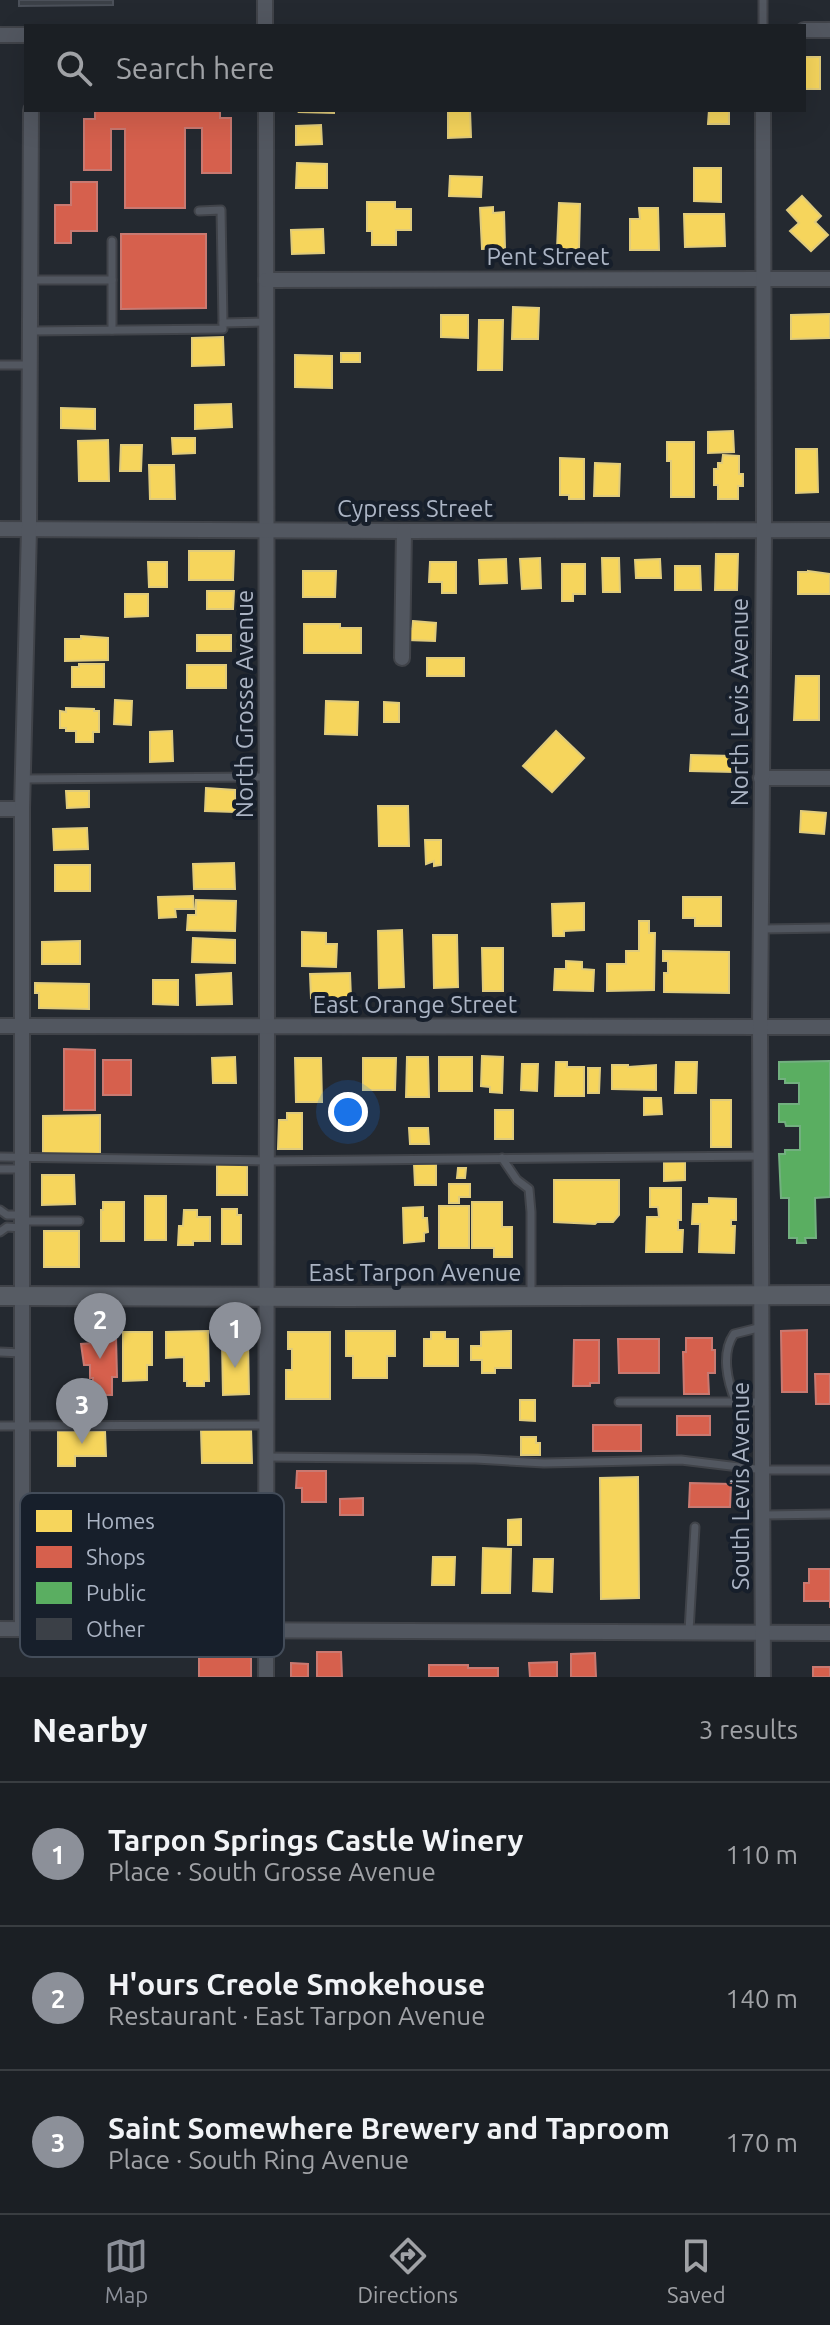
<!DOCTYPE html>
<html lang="en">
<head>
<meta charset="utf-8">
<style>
  body { margin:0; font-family:Ubuntu,sans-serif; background:#282c31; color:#f1f3f6 }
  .you { position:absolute; left:348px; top:1112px; width:28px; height:28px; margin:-20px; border:6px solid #fff; border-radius:50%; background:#1a73e8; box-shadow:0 0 0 12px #1a73e833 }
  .badge { display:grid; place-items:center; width:52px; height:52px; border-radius:50%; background:#8c9099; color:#fff; font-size:26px; font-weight:700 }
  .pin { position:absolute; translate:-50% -66px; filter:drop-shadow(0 2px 4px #0008) }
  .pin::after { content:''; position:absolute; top:42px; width:28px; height:24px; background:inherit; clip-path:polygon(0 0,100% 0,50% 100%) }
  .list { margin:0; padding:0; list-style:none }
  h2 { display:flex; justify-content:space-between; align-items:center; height:104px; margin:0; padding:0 32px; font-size:34px }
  h2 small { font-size:26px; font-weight:400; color:#a0a2a6 }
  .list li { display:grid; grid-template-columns:52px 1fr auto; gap:24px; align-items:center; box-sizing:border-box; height:144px; padding:0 32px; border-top:2px solid #393d41 }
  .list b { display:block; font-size:30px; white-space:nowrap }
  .list p { margin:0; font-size:26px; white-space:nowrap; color:#a0a2a6 }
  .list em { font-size:26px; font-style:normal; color:#a0a2a6 }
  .icon { flex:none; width:44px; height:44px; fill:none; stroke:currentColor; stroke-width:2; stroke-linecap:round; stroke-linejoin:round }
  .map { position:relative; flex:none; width:830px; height:1677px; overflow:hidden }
  .search { position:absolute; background:#1b1f24; box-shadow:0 8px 32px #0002; left:24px; right:24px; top:24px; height:88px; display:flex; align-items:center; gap:20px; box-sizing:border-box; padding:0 28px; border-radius:0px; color:#a0a2a6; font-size:30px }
  .sheet { height:536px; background:#1b1f24 }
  nav { display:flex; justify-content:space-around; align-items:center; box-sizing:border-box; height:112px; border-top:2px solid #393d41; background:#1b1f24; font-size:22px; color:#a0a2a6 }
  nav a { display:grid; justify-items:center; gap:4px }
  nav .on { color:#8c9099 }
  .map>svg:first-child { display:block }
  .homes { fill:#f6d55c; stroke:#e0cb7b; stroke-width:2 }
  .shops { fill:#d6604d; stroke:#c97971; stroke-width:2 }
  .public { fill:#5aae61; stroke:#72b07f; stroke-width:2 }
  .building { fill:#3b4047; stroke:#4b5059; stroke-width:2 }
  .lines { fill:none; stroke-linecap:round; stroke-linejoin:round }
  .service-casing { stroke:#404349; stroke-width:11 }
  .minor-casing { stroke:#404349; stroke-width:18 }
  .secondary-casing { stroke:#404349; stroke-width:22 }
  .service { stroke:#525760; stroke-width:7 }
  .minor { stroke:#525760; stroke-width:14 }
  .secondary { stroke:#575c64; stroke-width:18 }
  .labels { text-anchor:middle; stroke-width:8; stroke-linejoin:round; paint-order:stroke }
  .street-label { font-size:24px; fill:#abb4c4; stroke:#171f2b }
  .key { fill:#171f2b; stroke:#434c59; stroke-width:2 }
  .key-label { font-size:22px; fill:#abb4c4 }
</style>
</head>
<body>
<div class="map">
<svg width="830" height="1677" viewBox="0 0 830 1677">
  <rect width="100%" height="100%" fill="#242930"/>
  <g class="homes">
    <rect x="804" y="57" width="16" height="32"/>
    <polygon points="300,110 334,110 334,113 299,112"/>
    <polygon points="448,110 470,110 471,137 448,138"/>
    <polygon points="709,110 729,110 729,124 708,124"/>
    <polygon points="321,125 322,144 296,145 296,126"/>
    <polygon points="297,163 327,164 327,188 296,188"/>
    <polygon points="694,168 721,168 721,202 694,201"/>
    <polygon points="450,176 482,177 481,197 449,196"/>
    <polygon points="802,196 821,216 815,222 828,235 811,251 790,231 799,223 787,210"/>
    <polygon points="367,202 395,202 395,209 411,209 411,230 396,230 396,245 372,245 372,231 367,231"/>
    <polygon points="559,203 580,204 579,249 557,249"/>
    <polygon points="493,207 493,213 504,212 505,248 482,249 480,208"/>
    <polygon points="639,208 658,208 659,250 630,250 630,219 640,219"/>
    <polygon points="684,214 724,214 725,246 685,247"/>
    <polygon points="323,229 324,253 292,254 291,230"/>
    <polygon points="513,307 539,308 538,339 512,339"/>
    <polygon points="830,314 830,338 791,339 791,315"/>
    <polygon points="441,315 468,315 468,338 441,337"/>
    <polygon points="479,320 503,320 502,370 478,370"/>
    <polygon points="223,337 224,365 192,366 192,338"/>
    <rect x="341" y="353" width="19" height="9"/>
    <polygon points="295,355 332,356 332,388 295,387"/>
    <polygon points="231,404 232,427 195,429 195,405"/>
    <polygon points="61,408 95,409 95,429 61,428"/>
    <polygon points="733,431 734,452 708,453 708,432"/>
    <polygon points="172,438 195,438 195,453 173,454"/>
    <polygon points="108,440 109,481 79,481 78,441"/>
    <polygon points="667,442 694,442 694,497 671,497 671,461 667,461"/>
    <polygon points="121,445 142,445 141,471 120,471"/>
    <polygon points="796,449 817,449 818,492 796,493"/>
    <polygon points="723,455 739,456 739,474 743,474 743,486 738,486 738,499 718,499 718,485 714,485 714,469 718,469 718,463 722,463"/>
    <polygon points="560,458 584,459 584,499 569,499 569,495 560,495"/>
    <polygon points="595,463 620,464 619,496 594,496"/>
    <polygon points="149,465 174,465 175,499 150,499"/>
    <polygon points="189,551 234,551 233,580 189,580"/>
    <polygon points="716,554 738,554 737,590 715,590"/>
    <polygon points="540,558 541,588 522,589 520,559"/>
    <polygon points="602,558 619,558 620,592 603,592"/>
    <polygon points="506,559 507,583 480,584 479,560"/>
    <polygon points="660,559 661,578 636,578 635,560"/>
    <polygon points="148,562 167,562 167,587 149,587"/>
    <polygon points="430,562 456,562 456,593 442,593 442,582 429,582"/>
    <polygon points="562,564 585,564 585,594 573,594 573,601 562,601"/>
    <polygon points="675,566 700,566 701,590 675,590"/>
    <polygon points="303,571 336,571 335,597 303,597"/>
    <polygon points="808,571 830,574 830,594 798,594 798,572 808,572"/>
    <polygon points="207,591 234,591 233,609 207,609"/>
    <polygon points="125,594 148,594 148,616 125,617"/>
    <polygon points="413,621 436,623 435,641 407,640 408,629 412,629"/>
    <polygon points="304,624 340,624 340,628 361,628 361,653 304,653"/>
    <rect x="197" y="635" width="34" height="16"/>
    <polygon points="81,636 108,638 108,660 65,661 65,639 81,639"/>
    <rect x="427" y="658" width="37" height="18"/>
    <polygon points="79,664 104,664 104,687 72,687 72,667 79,667"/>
    <rect x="187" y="665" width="39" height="23"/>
    <polygon points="796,676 819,676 819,720 794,720"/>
    <polygon points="115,700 132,701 131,725 114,724"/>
    <polygon points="326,701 358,702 357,735 325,734"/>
    <polygon points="384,702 399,703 399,722 384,722"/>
    <polygon points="66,708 94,709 94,711 99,711 99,732 93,732 93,742 76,742 76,731 66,731 66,728 60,728 60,711 66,712"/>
    <polygon points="172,731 173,761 150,762 150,732"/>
    <polygon points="556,731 584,758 552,792 523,766"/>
    <polygon points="691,755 734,756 734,772 690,771"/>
    <polygon points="206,788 235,790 235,812 205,811"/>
    <polygon points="66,791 89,791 89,807 67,808"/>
    <polygon points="378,806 408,806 409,846 379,846"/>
    <polygon points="801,811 826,813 824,834 800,832"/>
    <polygon points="87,828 88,849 54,850 53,829"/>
    <polygon points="425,840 441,840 441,865 434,866 434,861 426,864"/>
    <polygon points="234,863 235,889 194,889 193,864"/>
    <rect x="55" y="865" width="35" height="26"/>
    <polygon points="193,896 194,909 175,909 176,917 159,918 158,897"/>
    <polygon points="683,897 721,897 721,926 695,926 695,918 683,918"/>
    <polygon points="196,900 236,901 235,931 187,930 188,915 196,915"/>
    <polygon points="584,903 584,930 564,931 564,936 553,936 552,904"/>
    <polygon points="639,921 649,921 649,933 655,933 654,990 607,991 607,964 626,964 626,951 639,951"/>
    <polygon points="402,930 404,987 379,988 378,931"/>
    <polygon points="302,932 326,933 326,944 337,944 336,967 302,966"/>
    <polygon points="433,935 457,935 458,987 434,988"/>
    <polygon points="193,938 235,940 235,963 192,962"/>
    <polygon points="80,941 80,964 42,964 42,942"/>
    <polygon points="482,948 503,948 503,991 483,991"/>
    <polygon points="663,951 729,952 729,993 664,992 664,973 668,973 668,961 663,961"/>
    <polygon points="566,961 582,962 582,969 594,970 593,991 554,990 555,969 566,969"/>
    <polygon points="231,973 232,1004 197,1005 196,975"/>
    <polygon points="350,973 351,998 311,998 310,974"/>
    <polygon points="153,980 178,980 178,1005 153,1004"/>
    <polygon points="35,983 89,984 89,1009 39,1008 39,993 35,993"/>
    <polygon points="482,1056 503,1057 502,1093 490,1092 490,1087 481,1086"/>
    <polygon points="235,1057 236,1083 213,1083 212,1058"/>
    <polygon points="407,1057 428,1057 429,1097 406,1097"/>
    <rect x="439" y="1057" width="33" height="34"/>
    <polygon points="295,1058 321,1058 322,1102 296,1102"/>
    <polygon points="363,1058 396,1058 395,1090 363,1090"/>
    <polygon points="556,1062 567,1062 567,1067 584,1067 584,1096 555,1096"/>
    <polygon points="676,1062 697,1062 696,1093 675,1093"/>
    <polygon points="522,1064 538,1064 537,1091 521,1090"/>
    <polygon points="612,1065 628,1065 628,1067 656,1065 656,1090 612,1089"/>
    <polygon points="588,1068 600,1068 599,1093 588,1093"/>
    <polygon points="644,1098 661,1098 662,1114 644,1115"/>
    <rect x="711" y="1100" width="20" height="47"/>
    <rect x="495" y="1110" width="18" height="29"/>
    <polygon points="287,1113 302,1113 302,1149 278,1149 279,1120 287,1120"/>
    <polygon points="100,1115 100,1154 43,1154 43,1116"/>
    <polygon points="409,1128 428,1128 429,1144 410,1144"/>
    <polygon points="664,1162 685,1162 685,1180 664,1181"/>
    <polygon points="217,1163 247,1164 247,1195 217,1195"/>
    <polygon points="414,1164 436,1164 436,1185 415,1185"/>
    <polygon points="458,1168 466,1168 465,1178 457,1178"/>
    <polygon points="42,1175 74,1175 75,1204 42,1205"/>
    <polygon points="554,1180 619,1180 619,1215 613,1222 597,1222 595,1224 554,1222"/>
    <polygon points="449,1184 470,1184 470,1197 459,1197 459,1203 449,1203"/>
    <polygon points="650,1188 681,1188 681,1220 678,1220 678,1230 683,1230 682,1252 646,1252 647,1217 659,1217 658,1207 650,1207"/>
    <rect x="145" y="1196" width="21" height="44"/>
    <polygon points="709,1198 736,1199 736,1220 731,1220 731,1226 735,1226 734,1253 699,1252 700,1224 692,1224 693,1204 709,1204"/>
    <polygon points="103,1202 124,1202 124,1241 101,1241 101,1210 103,1210"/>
    <polygon points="472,1202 502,1202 502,1227 512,1227 512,1257 494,1257 494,1248 472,1248"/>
    <rect x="439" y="1206" width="30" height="42"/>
    <polygon points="423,1207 423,1218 427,1218 428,1232 424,1233 424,1241 404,1243 403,1208"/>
    <polygon points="222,1209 237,1209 237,1215 241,1215 241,1244 222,1244"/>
    <polygon points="184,1210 197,1210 197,1217 210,1217 210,1241 193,1241 193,1245 178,1245 179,1226 183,1226"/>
    <rect x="44" y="1231" width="35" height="36"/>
    <polygon points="208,1331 209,1381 204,1381 204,1386 187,1386 187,1381 184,1381 184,1357 166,1358 166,1332"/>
    <polygon points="346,1331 395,1331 395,1356 387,1356 387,1378 353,1378 353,1356 346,1356"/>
    <polygon points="511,1331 511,1368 495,1368 495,1373 482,1373 482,1360 471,1360 471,1346 481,1346 481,1332"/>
    <polygon points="123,1332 152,1332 152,1365 147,1365 147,1380 123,1381"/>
    <polygon points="288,1332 330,1332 330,1399 286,1399 286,1370 292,1370 292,1349 288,1349"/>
    <polygon points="431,1332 445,1332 445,1339 458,1339 458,1366 424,1366 424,1339 431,1339"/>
    <polygon points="222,1341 248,1341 249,1394 223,1395"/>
    <polygon points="520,1400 535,1400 535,1421 520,1420"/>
    <polygon points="251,1429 252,1463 202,1463 201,1430"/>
    <polygon points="58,1431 105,1431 106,1456 75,1456 75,1466 58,1466"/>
    <polygon points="521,1437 536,1437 536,1443 540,1443 540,1455 521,1455"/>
    <polygon points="638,1477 639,1598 601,1599 600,1478"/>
    <polygon points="521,1519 521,1545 508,1545 508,1520"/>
    <polygon points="483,1548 511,1549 510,1593 482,1593"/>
    <polygon points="433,1557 455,1557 454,1585 432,1585"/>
    <polygon points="534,1559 553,1559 552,1592 533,1591"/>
  </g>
  <g class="shops">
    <polygon points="95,110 220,110 220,118 231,118 231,173 202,173 202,128 185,128 185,208 125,208 125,129 111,129 111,170 84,170 84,119 95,119"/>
    <polygon points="71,182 97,182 97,231 71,231 71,243 55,243 55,205 71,205"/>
    <polygon points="121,234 206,234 206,308 121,309"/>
    <polygon points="64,1049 95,1050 95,1110 64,1110"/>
    <rect x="103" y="1060" width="28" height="35"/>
    <polygon points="807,1330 807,1392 782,1392 781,1331"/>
    <polygon points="109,1331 116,1337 117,1377 112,1377 112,1395 93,1395 93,1378 90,1378 90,1365 84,1365 81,1344 93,1343 93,1337 100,1332"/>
    <polygon points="686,1338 712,1338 712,1350 715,1350 715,1373 708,1373 709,1394 684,1394 683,1352 686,1352"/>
    <polygon points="618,1339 659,1339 659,1373 619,1373"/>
    <polygon points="574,1340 599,1340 599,1383 590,1383 590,1386 573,1386"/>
    <polygon points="815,1374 830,1374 830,1404 816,1404"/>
    <rect x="677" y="1416" width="33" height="19"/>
    <rect x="593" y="1425" width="48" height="26"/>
    <polygon points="297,1471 326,1471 326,1502 302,1502 302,1488 296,1488"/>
    <polygon points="690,1483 731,1484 730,1507 689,1507"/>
    <polygon points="363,1498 363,1515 340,1515 340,1499"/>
    <polygon points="809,1569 830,1569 830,1608 830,1601 804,1601 804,1583 809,1583"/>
    <polygon points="317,1652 341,1652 342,1677 317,1677"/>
    <rect x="199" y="1653" width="52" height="24"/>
    <polygon points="595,1653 596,1677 571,1677 571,1654"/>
    <polygon points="557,1662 557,1677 530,1677 529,1663"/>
    <polygon points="291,1663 308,1664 308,1677 291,1677"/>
    <polygon points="429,1665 468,1665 468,1668 498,1668 498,1677 429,1677"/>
    <rect x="813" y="1667" width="17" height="10"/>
  </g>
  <polygon class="public" points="830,1061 830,1197 815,1198 816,1238 805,1238 806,1243 797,1243 797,1238 789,1238 789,1198 781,1198 779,1154 785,1154 785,1150 800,1150 800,1126 786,1126 785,1122 779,1122 779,1104 799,1104 799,1083 785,1083 785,1079 779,1079 779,1062"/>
  <polygon class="building" points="19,0 113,0 113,5 19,6"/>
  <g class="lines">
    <g class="service-casing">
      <g id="service">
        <polyline points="763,26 763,0"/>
        <polyline points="199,211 221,210 223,323"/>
        <polyline points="112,241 112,330"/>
        <polyline points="30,280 112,280"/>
        <polyline points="31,331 223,329 223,323 266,322"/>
        <polyline points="0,365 30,365"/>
        <polyline points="23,779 267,777"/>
        <polyline points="761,929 830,928"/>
        <polyline points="0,1157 267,1161 761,1156"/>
        <polyline points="502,1158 517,1180 529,1189 531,1212 531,1293"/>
        <polyline points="0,1169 22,1169"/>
        <polyline points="0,1210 7,1215 22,1215"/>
        <polyline points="22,1221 79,1221"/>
        <polyline points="0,1232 7,1227 22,1228"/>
        <polyline points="0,1352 22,1353"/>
        <polyline points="619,1402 761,1402"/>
        <path d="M 736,1402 C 727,1381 721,1353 734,1334 L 762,1327"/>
        <polyline points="0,1426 266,1425"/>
        <polyline points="266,1457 476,1459 544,1463 681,1460 764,1470 830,1470"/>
        <polyline points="764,1515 830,1514"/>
        <polyline points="141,1570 142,1630"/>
        <polyline points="689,1631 695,1527"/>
      </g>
    </g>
    <g class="minor-casing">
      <g id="minor">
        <polyline points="265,0 265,26"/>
        <polyline points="804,30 830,30"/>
        <polyline points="0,35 26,35"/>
        <polyline points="266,110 267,1027 266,1677"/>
        <polyline points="266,280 830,279"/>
        <polyline points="0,529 404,531 830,530"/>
        <polyline points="402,658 404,531"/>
        <polyline points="761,778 830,778"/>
        <polyline points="0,809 22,809"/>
        <polyline points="0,1026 830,1027"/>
        <polyline points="0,1629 830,1633"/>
        <polyline points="22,1629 22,809 29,529 31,110"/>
        <polyline points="763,1677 760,1027 764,530 763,110"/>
      </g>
    </g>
    <g class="secondary-casing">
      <polyline id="secondary" points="0,1296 348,1297 830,1295"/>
    </g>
    <use href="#service" class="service"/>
    <use href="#minor" class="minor"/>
    <use href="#secondary" class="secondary"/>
  </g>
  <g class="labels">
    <g class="street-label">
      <text x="548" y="265">Pent Street</text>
      <text x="415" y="517">Cypress Street</text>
      <text transform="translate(740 702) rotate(-90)" y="8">North Levis Avenue</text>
      <text transform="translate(245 704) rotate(-90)" y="8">North Grosse Avenue</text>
      <text x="415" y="1013">East Orange Street</text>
      <text x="415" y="1281">East Tarpon Avenue</text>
      <text transform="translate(741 1486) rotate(-90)" y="8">South Levis Avenue</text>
    </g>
  </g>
  <rect x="20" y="1493" width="264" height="164" rx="12" class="key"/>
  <rect x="36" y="1510" width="36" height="22" fill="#f6d55c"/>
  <rect x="36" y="1546" width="36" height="22" fill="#d6604d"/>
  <rect x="36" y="1582" width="36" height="22" fill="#5aae61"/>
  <rect x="36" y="1618" width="36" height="22" fill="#3b4047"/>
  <g class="key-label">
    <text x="86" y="1529">Homes</text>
    <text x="86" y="1565">Shops</text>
    <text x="86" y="1601">Public</text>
    <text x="86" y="1637">Other</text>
  </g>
</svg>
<div class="you"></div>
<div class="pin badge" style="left:235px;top:1368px">1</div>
<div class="pin badge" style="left:100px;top:1359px">2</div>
<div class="pin badge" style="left:82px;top:1444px">3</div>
<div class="search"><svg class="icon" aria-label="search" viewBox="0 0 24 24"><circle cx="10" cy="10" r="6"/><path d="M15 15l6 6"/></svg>Search here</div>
</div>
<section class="sheet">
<h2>Nearby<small>3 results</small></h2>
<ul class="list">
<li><span class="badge">1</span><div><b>Tarpon Springs Castle Winery</b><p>Place · South Grosse Avenue</p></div><em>110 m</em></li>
<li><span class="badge">2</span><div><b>H'ours Creole Smokehouse</b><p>Restaurant · East Tarpon Avenue</p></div><em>140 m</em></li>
<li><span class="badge">3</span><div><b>Saint Somewhere Brewery and Taproom</b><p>Place · South Ring Avenue</p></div><em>170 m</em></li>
</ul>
</section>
<nav>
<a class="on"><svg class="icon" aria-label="map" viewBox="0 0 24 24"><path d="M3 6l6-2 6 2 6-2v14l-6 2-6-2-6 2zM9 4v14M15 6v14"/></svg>Map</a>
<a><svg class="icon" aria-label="directions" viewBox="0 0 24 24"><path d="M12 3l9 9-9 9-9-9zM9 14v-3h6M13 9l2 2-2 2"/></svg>Directions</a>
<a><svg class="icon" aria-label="saved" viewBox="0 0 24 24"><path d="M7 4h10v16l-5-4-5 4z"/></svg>Saved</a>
</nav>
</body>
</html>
